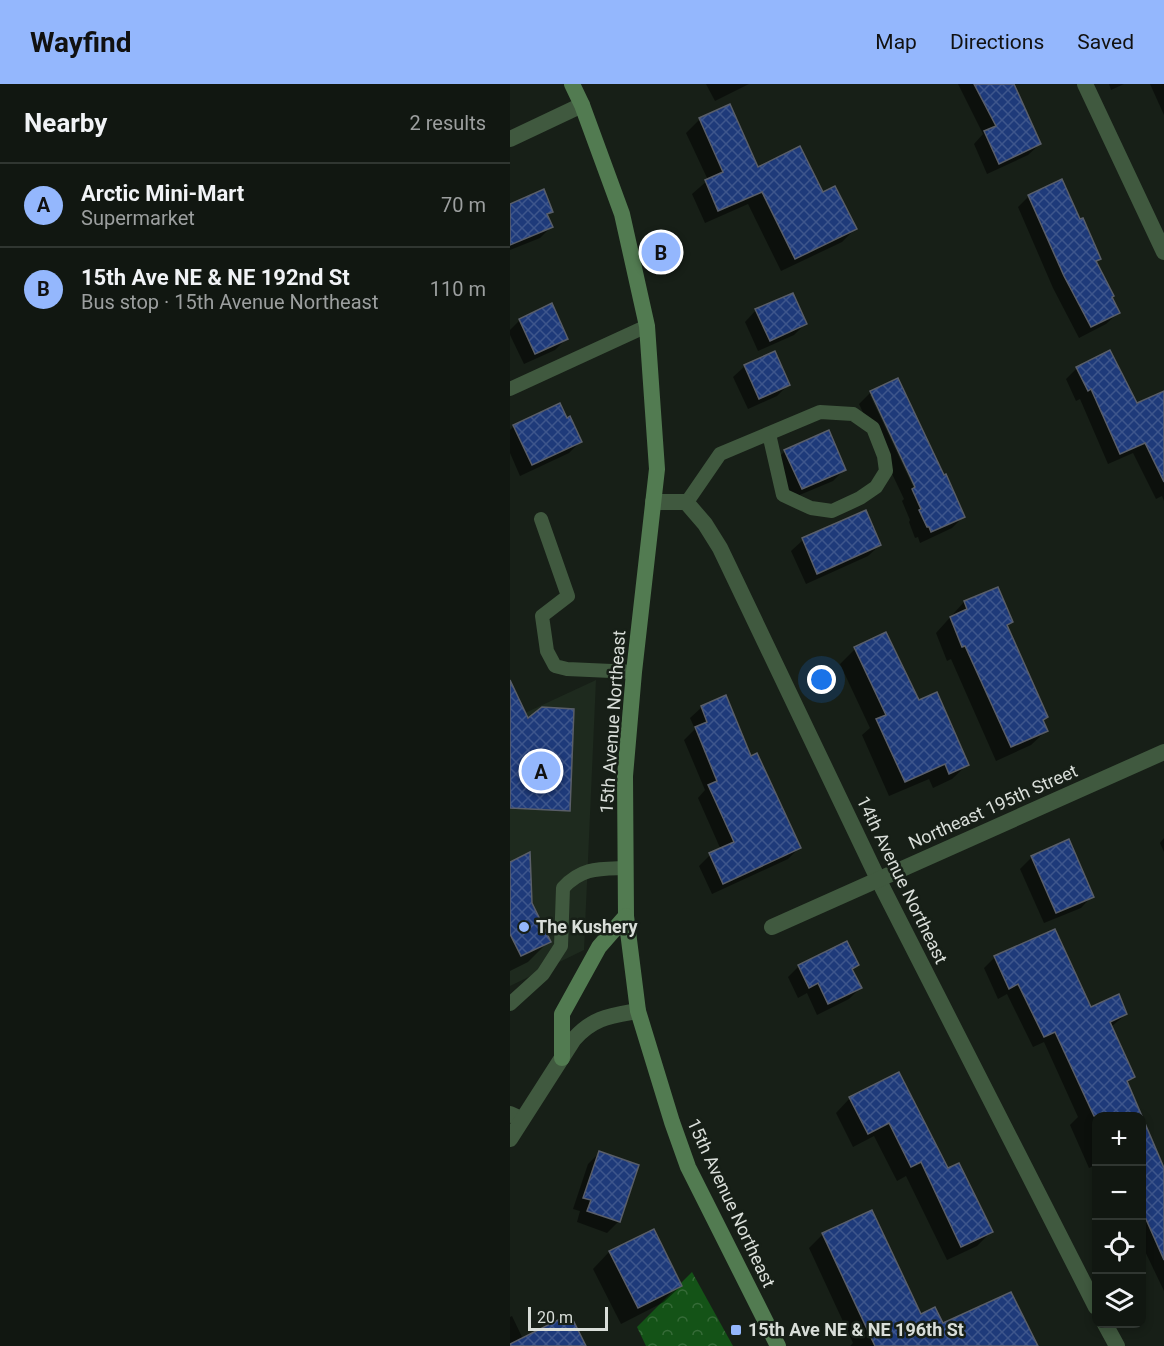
<!DOCTYPE html>
<html lang="en">
<head>
<meta charset="utf-8">
<style>
  body { margin:0; font-family:Roboto,sans-serif; background:#1e241f; color:#f1f3f6 }
  .controls { position:absolute; right:18px; bottom:18px; display:grid; overflow:hidden; border-radius:12px; box-shadow:0 3px 9px #0003 }
  .controls button { width:54px; height:54px; display:grid; place-items:center; padding:0; border:0; border-bottom:2px solid #303631; background:#111711; color:#f1f3f6; font:30px sans-serif }
  .scale { position:absolute; left:18px; bottom:15px; width:80px; box-sizing:border-box; padding-left:6px; border:3px solid #d9ded9; border-top:0; font-size:16px; line-height:21px; white-space:nowrap; color:#d9ded9; -webkit-text-stroke:4px #171f17; paint-order:stroke }
  .you { position:absolute; left:312px; top:596px; width:21px; height:21px; margin:-15px; border:4px solid #fff; border-radius:50%; background:#1a73e8; box-shadow:0 0 0 9px #1a73e833 }
  .badge { display:grid; place-items:center; width:39px; height:39px; border-radius:50%; background:#94b7fd; color:#111; font-size:20px; font-weight:700 }
  .pin { position:absolute; translate:-50% -50%; border:3px solid #fff; box-shadow:0 2px 6px #0006 }
  .list { margin:0; padding:0; list-style:none }
  h2 { display:flex; justify-content:space-between; align-items:center; height:78px; margin:0; padding:0 24px; font-size:26px }
  h2 small { font-size:20px; font-weight:400; color:#9c9f9f }
  .list li { display:grid; grid-template-columns:39px 1fr auto; gap:18px; align-items:center; box-sizing:border-box; height:84px; padding:0 24px; border-top:2px solid #303631 }
  .list b { display:block; font-size:22px; white-space:nowrap }
  .list p { margin:0; font-size:20px; white-space:nowrap; color:#9c9f9f }
  .list em { font-size:20px; font-style:normal; color:#9c9f9f }
  .icon { flex:none; width:33px; height:33px; fill:none; stroke:currentColor; stroke-width:2; stroke-linecap:round; stroke-linejoin:round }
  .map { position:relative; flex:none; width:654px; height:1262px; overflow:hidden }
  header { display:flex; align-items:center; gap:36px; box-sizing:border-box; height:84px; padding:0 30px; background:#94b7fd; color:#111 }
  header strong { font-size:28px }
  nav { display:flex; gap:33px; margin-inline-start:auto; font-size:21px }
  main { display:flex }
  aside { flex:1; background:#111711 }
  .map>svg:first-child { display:block }
  .built { fill:#1e2a1e }
  .forest { fill:url(#forest-crowns) }
  .shadow { fill:#0007; fill-rule:evenodd }
  .building { fill:url(#building-cross-hatch); stroke:#595e69; stroke-width:1.5 }
  .lines { fill:none; stroke-linecap:round; stroke-linejoin:round }
  .service { stroke:#40593f; stroke-width:14 }
  .minor { stroke:#40593f; stroke-width:16 }
  .tertiary { stroke:#40593f; stroke-width:16 }
  .secondary { stroke:#527b51; stroke-width:16 }
  .poi-dot { fill:#94b7fd; stroke:#171f17; stroke-width:2 }
  .labels { text-anchor:middle; stroke-width:5; stroke-linejoin:round; paint-order:stroke }
  .street-label { font-size:18px; fill:#d9ded9; stroke:#171f17 }
  .poi-label { font-size:18px; font-weight:bold; fill:#d9ded9; stroke:#171f17; text-anchor:start }
</style>
</head>
<body>
<header>
<strong>Wayfind</strong>
<nav><a>Map</a><a>Directions</a><a>Saved</a></nav>
</header>
<main>
<aside>
<h2>Nearby<small>2 results</small></h2>
<ul class="list">
<li><span class="badge">A</span><div><b>Arctic Mini-Mart</b><p>Supermarket</p></div><em>70 m</em></li>
<li><span class="badge">B</span><div><b>15th Ave NE &amp; NE 192nd St</b><p>Bus stop · 15th Avenue Northeast</p></div><em>110 m</em></li>
</ul>
</aside>
<div class="map">
<svg width="654" height="1262" viewBox="0 0 654 1262">
  <defs>
    <pattern id="forest-crowns" width="20" height="18" patternUnits="userSpaceOnUse" patternTransform="scale(1.5)"><rect width="20" height="18" fill="#145317"/><path d="M2 6a3 3 0 1 1 6 0M12 15a3 3 0 1 1 6 0" fill="none" stroke="#366b38"/></pattern>
    <pattern id="building-cross-hatch" width="8" height="8" patternUnits="userSpaceOnUse" patternTransform="scale(1.5)"><rect width="8" height="8" fill="#1e3a7a"/><path d="M0 0l8 8M0 8l8-8" fill="none" stroke="#3e568c"/></pattern>
  </defs>
  <rect width="100%" height="100%" fill="#171f17"/>
  <polygon class="built" points="86,596 74,866 0,902 0,636"/>
  <polygon class="forest" points="182,1188 223,1262 136,1262 127,1243"/>
  <g class="shadow">
    <polygon points="196,0 239,0 205,17"/>
    <polygon points="448,0 505,0 509,8 507,10 530,60 518,71 477,90 464,60 473,50"/>
    <polygon points="599,0 614,0 601,6"/>
    <polygon points="640,0 654,0 654,31"/>
    <polygon points="219,22 247,85 313,110 345,145 332,158 271,187 238,120 195,139 182,110 198,96 176,49 189,36"/>
    <polygon points="519,112 589,174 585,178 608,229 596,240 569,254 543,204 508,123"/>
    <polygon points="0,121 42,127 37,132 41,143 30,154 0,166"/>
    <polygon points="246,226 295,240 284,251 248,267 235,238"/>
    <polygon points="10,236 56,255 45,266 14,280 0,251 0,246"/>
    <polygon points="235,282 278,301 267,312 238,325 223,293"/>
    <polygon points="567,284 626,321 654,315 654,417 652,412 646,415 623,369 598,380 570,315 566,317 556,295"/>
    <path d="M 387,296 L 434,393 L 435,392 L 453,433 L 442,444 L 410,459 L 408,453 L 405,454 L 399,438 L 400,436 L 392,417 L 394,415 L 349,320 L 361,308 ZM 360,311 L 363,311 L 410,410 L 407,411 Z"/>
    <polygon points="4,342 70,358 59,369 10,392 0,369 0,346"/>
    <polygon points="275,367 334,386 323,397 280,415 264,378"/>
    <polygon points="355,428 370,461 358,472 296,500 281,467 293,456"/>
    <polygon points="487,505 501,538 497,543 536,633 532,637 536,647 521,661 486,677 441,575 437,577 426,549 454,518"/>
    <polygon points="376,550 408,618 458,680 442,695 423,704 419,695 379,712 352,651 360,644 330,580 345,565"/>
    <polygon points="192,623 240,674 289,764 278,775 202,810 189,782 200,771 211,766 188,714 195,706 174,656 185,645 180,634"/>
    <polygon points="654,754 654,768 650,759"/>
    <polygon points="558,757 582,812 571,824 534,839 510,785 522,773"/>
    <polygon points="0,779 39,857 18,878 0,887"/>
    <polygon points="485,873 580,925 616,930 601,943 623,993 616,1000 630,1032 586,1032 586,1081 579,1084 560,1041 568,1033 534,958 523,963 497,910 488,915 474,884"/>
    <polygon points="348,881 341,887 350,904 339,915 307,931 297,909 288,914 278,893 289,882"/>
    <polygon points="388,990 437,1086 481,1148 467,1162 437,1176 396,1092 387,1097 364,1052 343,1063 326,1029 340,1014"/>
    <polygon points="632,1035 652,1082 654,1082 654,1207 632,1161"/>
    <polygon points="89,1069 109,1137 97,1149 67,1138 70,1127 63,1125 78,1080"/>
    <polygon points="143,1147 171,1202 154,1218 111,1240 83,1185 99,1168"/>
    <polygon points="313,1150 410,1232 433,1262 340,1262 343,1259 299,1164"/>
    <polygon points="2,1232 13,1255 66,1262 0,1262 0,1233"/>
  </g>
  <g class="building">
    <polygon points="464,0 504,0 531,60 489,80 474,47 486,42"/>
    <polygon points="220,20 248,83 290,62 313,108 325,102 347,145 285,175 252,108 208,127 195,96 213,88 189,34"/>
    <polygon points="552,95 570,135 573,134 591,175 586,177 604,212 602,213 610,229 581,243 554,192 518,111"/>
    <polygon points="34,105 43,128 37,130 43,143 0,161 0,120"/>
    <polygon points="283,209 297,240 260,257 245,225"/>
    <polygon points="42,219 58,255 25,270 9,235"/>
    <polygon points="600,266 627,319 654,307 654,398 635,359 610,370 581,305 578,307 566,283"/>
    <polygon points="265,267 280,301 249,315 234,281"/>
    <polygon points="388,294 434,391 436,390 455,433 421,448 419,443 417,443 409,426 411,425 402,405 405,403 360,307"/>
    <polygon points="50,319 57,334 60,332 72,358 22,381 3,341"/>
    <polygon points="319,346 336,386 292,405 274,366"/>
    <polygon points="356,426 371,461 307,490 292,454"/>
    <polygon points="488,503 503,538 497,541 538,633 533,636 538,647 501,663 455,562 452,563 440,533 457,525 454,517"/>
    <polygon points="376,548 409,616 427,608 459,681 439,690 435,680 395,698 366,635 376,631 344,563"/>
    <polygon points="0,596 18,634 32,623 64,625 60,727 0,724"/>
    <polygon points="216,611 241,672 247,669 291,764 213,800 199,769 224,758 198,701 207,697 185,643 197,638 191,622"/>
    <polygon points="559,755 584,813 546,829 521,772"/>
    <polygon points="20,768 22,819 41,858 11,872 0,850 0,778"/>
    <polygon points="545,845 581,923 609,910 617,930 600,938 625,993 617,997 654,1084 654,1176 632,1126 632,1032 584,1032 545,948 534,953 508,900 499,905 484,872"/>
    <polygon points="337,857 349,881 342,885 352,904 318,920 308,899 299,904 288,881"/>
    <polygon points="389,988 438,1084 449,1079 483,1148 451,1163 411,1078 401,1083 379,1039 358,1050 339,1013"/>
    <polygon points="89,1067 129,1081 110,1138 77,1127 81,1116 73,1114"/>
    <polygon points="362,1126 411,1230 425,1223 433,1239 501,1208 528,1262 365,1262 312,1149"/>
    <polygon points="144,1145 172,1202 128,1224 99,1167"/>
    <polygon points="60,1230 76,1262 0,1262 0,1260"/>
  </g>
  <g class="lines">
    <g class="service">
      <polyline points="0,305 137,242"/>
      <polyline points="177,418 210,370 310,328 343,330 363,344 374,372 376,387 366,403 350,414 322,427 301,424 273,411 259,350"/>
      <polyline points="31,435 58,512 32,532 37,567 45,582 57,585 124,588"/>
      <path d="M 0,920 L 33,890 L 51,862 L 53,804 C 72,783 90,785 116,784"/>
    </g>
    <g class="minor">
      <polyline points="575,0 654,168"/>
      <polyline points="0,55 72,21"/>
      <polyline points="143,418 176,418 195,440 210,464 368,795 586,1223"/>
      <polyline points="262,843 654,668"/>
      <polyline points="0,1030 11,1035"/>
      <polyline points="595,1240 607,1262"/>
    </g>
    <path class="tertiary" d="M 0,1055 L 64,955 C 84,933 100,932 128,927"/>
    <g class="secondary">
      <polyline points="62,0 72,21 112,130 137,242 147,385 124,588 115,692 116,832 128,927 162,1038 178,1083 268,1262"/>
      <polyline points="52,974 52,930 89,863 116,832"/>
    </g>
  </g>
  <g class="poi-dot">
    <circle cx="14" cy="843" r="6"/>
    <rect x="220" y="1240" width="12" height="12" rx="3"/>
  </g>
  <g class="labels">
    <g class="street-label">
      <text transform="translate(103 638) rotate(-86)" y="6">15th Avenue Northeast</text>
      <text transform="translate(483 723) rotate(-24)" y="6">Northeast 195th Street</text>
      <text transform="translate(392 796) rotate(64)" y="6">14th Avenue Northeast</text>
      <text transform="translate(221 1119) rotate(65)" y="6">15th Avenue Northeast</text>
    </g>
    <g class="poi-label">
      <text x="26" y="849">The Kushery</text>
      <text x="238" y="1252">15th Ave NE &amp; NE 196th St</text>
    </g>
  </g>
</svg>
<div class="controls">
<button>+</button>
<button>−</button>
<button><svg class="icon" aria-label="locate" viewBox="0 0 24 24"><circle cx="12" cy="12" r="6"/><path d="M12 2v4M12 18v4M2 12h4M18 12h4"/></svg></button>
<button><svg class="icon" aria-label="layers" viewBox="0 0 24 24"><path d="M12 4l9 5-9 5-9-5zM3 14l9 5 9-5"/></svg></button>
</div>
<div class="scale">20 m</div>
<div class="you"></div>
<div class="pin badge" style="left:31px;top:687px">A</div>
<div class="pin badge" style="left:151px;top:168px">B</div>
</div>
</main>
</body>
</html>
